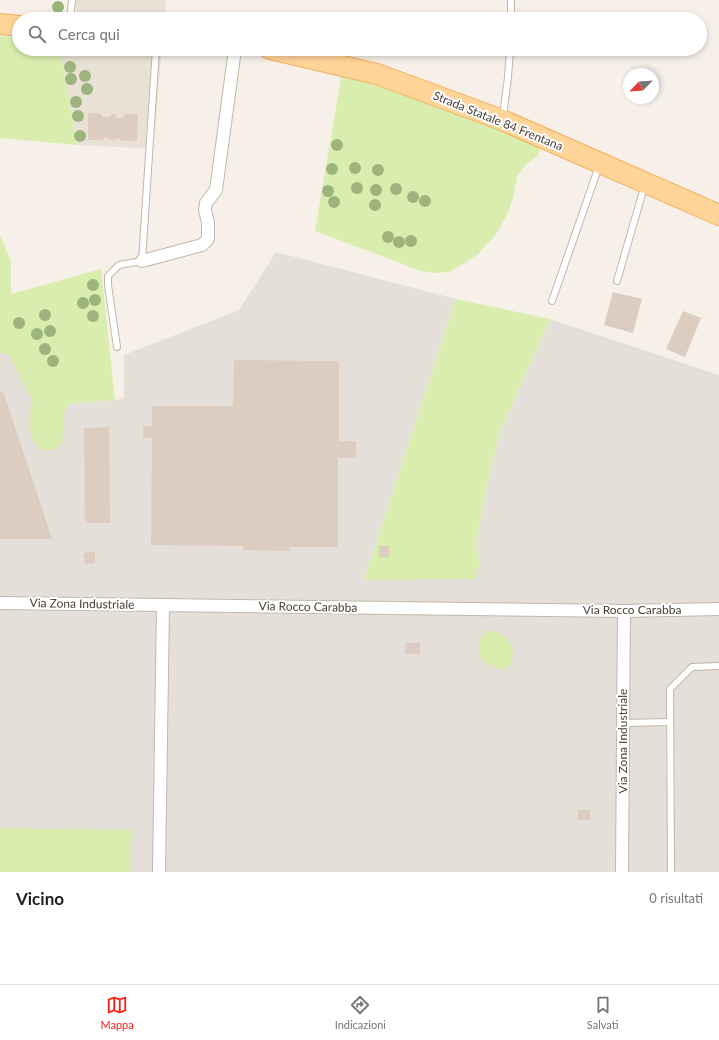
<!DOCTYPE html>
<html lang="it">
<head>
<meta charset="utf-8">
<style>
  body { margin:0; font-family:Lato,sans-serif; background:#f6f6f6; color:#222 }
  .compass { position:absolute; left:623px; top:68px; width:36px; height:36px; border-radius:50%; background:#fff; box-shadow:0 2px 6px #0003; rotate:245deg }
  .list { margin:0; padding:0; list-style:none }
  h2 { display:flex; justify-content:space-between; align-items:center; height:52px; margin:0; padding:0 16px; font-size:17px }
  h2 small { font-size:13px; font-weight:400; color:#767676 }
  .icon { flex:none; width:22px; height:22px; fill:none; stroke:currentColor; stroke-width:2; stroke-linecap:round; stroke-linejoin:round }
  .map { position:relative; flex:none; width:719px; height:872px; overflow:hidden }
  .search { position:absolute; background:#fff; box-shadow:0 2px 6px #0003; left:12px; right:12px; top:12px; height:44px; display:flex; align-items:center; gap:10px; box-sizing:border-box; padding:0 14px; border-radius:22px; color:#767676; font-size:15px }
  .sheet { height:112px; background:#fff }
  nav { display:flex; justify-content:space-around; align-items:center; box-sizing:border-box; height:56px; border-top:1px solid #e0e0e0; background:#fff; font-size:11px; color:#767676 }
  nav a { display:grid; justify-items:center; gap:2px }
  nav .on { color:#ff1b16 }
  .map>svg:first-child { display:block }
  .residential { fill:#eae1d6 }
  .industrial { fill:#e5dfda }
  .green { fill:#d9eeae }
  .building { fill:#dccdc0 }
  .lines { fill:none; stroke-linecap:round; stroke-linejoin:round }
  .service-casing { stroke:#c2b7aa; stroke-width:8 }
  .minor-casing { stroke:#c2b7aa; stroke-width:14 }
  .primary-casing { stroke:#f0b05d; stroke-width:22 }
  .service { stroke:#fff; stroke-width:6 }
  .minor { stroke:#fff; stroke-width:12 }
  .primary { stroke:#ffd498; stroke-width:20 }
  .tree { fill:#9db47c }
  .labels { text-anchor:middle; stroke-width:4; stroke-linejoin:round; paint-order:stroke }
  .street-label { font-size:12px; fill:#4a4036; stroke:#fff }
</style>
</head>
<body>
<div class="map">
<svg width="719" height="872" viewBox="0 0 719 872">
  <rect width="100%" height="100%" fill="#f6f0e9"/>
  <g class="residential">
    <polygon points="76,0 166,0 165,19 76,19"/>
    <polygon points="60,49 162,49 153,149 77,145"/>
  </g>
  <polygon class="industrial" points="276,252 456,299 364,580 480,564 476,544 487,485 500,432 550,319 719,375 719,872 0,872 0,335 36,407 124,399 124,355 239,310"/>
  <g class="green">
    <polygon points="0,36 19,38 19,49 60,49 77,145 0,138"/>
    <polygon points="342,72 495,126 542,147 537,156 526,165 517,176 514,194 508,213 495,236 478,254 463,264 449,272 433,273 421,271 315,231"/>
    <path d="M 0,235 L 11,262 L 11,294 L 101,269 L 115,400 L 68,404 L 63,417 L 63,434 L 61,444 L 54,450 L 43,451 C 27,439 27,420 33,402 L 9,355 L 0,353 Z"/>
    <polygon points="456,299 550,319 500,432 487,485 476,544 480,564 475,579 364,580"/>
    <path d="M 489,630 L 502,634 L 508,640 L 513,649 L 511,664 C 498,674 492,667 481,659 L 479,646 L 481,636 Z"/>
    <polygon points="0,828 131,830 130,872 0,872"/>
  </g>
  <g class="building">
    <polygon points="88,113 100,113 103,117 109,117 114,113 117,118 122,118 125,114 138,114 137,141 122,141 119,138 112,141 105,137 103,140 88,140"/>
    <polygon points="613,292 642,299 633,333 604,325"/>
    <polygon points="683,311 701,318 685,357 666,349"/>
    <polygon points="234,360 339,361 339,441 356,441 356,458 338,458 338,547 290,547 290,551 243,550 243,546 151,545 152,438 143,438 143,426 152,426 152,406 233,406"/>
    <polygon points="3,391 52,539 0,539 0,392"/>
    <polygon points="109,427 110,523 85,523 84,428"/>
    <rect x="379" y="546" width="10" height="11"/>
    <polygon points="95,552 95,563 85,564 84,553"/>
    <rect x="405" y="643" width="15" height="11"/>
    <rect x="578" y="810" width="12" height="10"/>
  </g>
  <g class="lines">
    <g class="service-casing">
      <g id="service">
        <polyline points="70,19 72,0"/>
        <polyline points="511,19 511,0"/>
        <polyline points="503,116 508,77 510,49"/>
        <polyline points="617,281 645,184"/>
        <polyline points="552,301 599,166"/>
        <polyline points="117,347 108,285 108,276 119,265 142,261 156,49"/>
        <polyline points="623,723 670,722"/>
        <polyline points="671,872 670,689 692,667 719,666"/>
      </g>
    </g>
    <g class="minor-casing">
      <g id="minor">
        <polyline points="142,261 202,245 208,239 208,223 205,210 206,203 216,190 235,49"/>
        <polyline points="0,603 163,605"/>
        <polyline points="159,872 163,605 624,611 719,609"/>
        <polyline points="622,872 624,611"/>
      </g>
    </g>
    <g class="primary-casing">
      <g id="primary">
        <polyline points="0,24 19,26"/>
        <polyline points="270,49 377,74 502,120 719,215"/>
      </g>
    </g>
    <use href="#service" class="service"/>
    <use href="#minor" class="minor"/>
    <use href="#primary" class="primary"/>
  </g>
  <g class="tree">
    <circle cx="58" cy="7" r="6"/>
    <circle cx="70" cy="67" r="6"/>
    <circle cx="85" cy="76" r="6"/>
    <circle cx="71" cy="79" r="6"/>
    <circle cx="87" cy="89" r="6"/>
    <circle cx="76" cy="102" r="6"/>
    <circle cx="78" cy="116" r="6"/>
    <circle cx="80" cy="136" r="6"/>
    <circle cx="337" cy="145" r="6"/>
    <circle cx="355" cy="168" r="6"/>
    <circle cx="332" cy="169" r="6"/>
    <circle cx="378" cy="170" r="6"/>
    <circle cx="357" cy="188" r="6"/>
    <circle cx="396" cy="189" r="6"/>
    <circle cx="376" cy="190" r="6"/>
    <circle cx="328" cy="191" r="6"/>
    <circle cx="413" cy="197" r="6"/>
    <circle cx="425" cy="201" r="6"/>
    <circle cx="334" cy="202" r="6"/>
    <circle cx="375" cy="205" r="6"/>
    <circle cx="388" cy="237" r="6"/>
    <circle cx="411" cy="241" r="6"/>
    <circle cx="399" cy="242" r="6"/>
    <circle cx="93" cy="285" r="6"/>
    <circle cx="95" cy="300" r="6"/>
    <circle cx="83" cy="303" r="6"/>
    <circle cx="45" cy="315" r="6"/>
    <circle cx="93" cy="316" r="6"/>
    <circle cx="19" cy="323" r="6"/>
    <circle cx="50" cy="331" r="6"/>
    <circle cx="37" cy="334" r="6"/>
    <circle cx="45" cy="349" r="6"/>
    <circle cx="53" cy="361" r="6"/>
  </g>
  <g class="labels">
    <g class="street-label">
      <text transform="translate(498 121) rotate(22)" y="4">Strada Statale 84 Frentana</text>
      <text transform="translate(82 604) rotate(1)" y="4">Via Zona Industriale</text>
      <text transform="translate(308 607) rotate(1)" y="4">Via Rocco Carabba</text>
      <text x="632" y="614">Via Rocco Carabba</text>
      <text transform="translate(623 741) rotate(-90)" y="4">Via Zona Industriale</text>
    </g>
  </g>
</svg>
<svg class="compass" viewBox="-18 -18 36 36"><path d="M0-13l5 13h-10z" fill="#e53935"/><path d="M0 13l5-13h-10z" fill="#767676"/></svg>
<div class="search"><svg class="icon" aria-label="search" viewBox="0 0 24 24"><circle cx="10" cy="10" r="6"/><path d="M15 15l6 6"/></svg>Cerca qui</div>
</div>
<section class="sheet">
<h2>Vicino<small>0 risultati</small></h2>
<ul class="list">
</ul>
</section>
<nav>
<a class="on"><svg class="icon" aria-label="map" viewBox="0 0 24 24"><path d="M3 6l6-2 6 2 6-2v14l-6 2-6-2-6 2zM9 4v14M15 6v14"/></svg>Mappa</a>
<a><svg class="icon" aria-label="directions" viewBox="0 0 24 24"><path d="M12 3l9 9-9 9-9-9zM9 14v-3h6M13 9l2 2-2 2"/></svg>Indicazioni</a>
<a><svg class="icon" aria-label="saved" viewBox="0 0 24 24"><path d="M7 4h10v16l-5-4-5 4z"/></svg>Salvati</a>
</nav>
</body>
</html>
